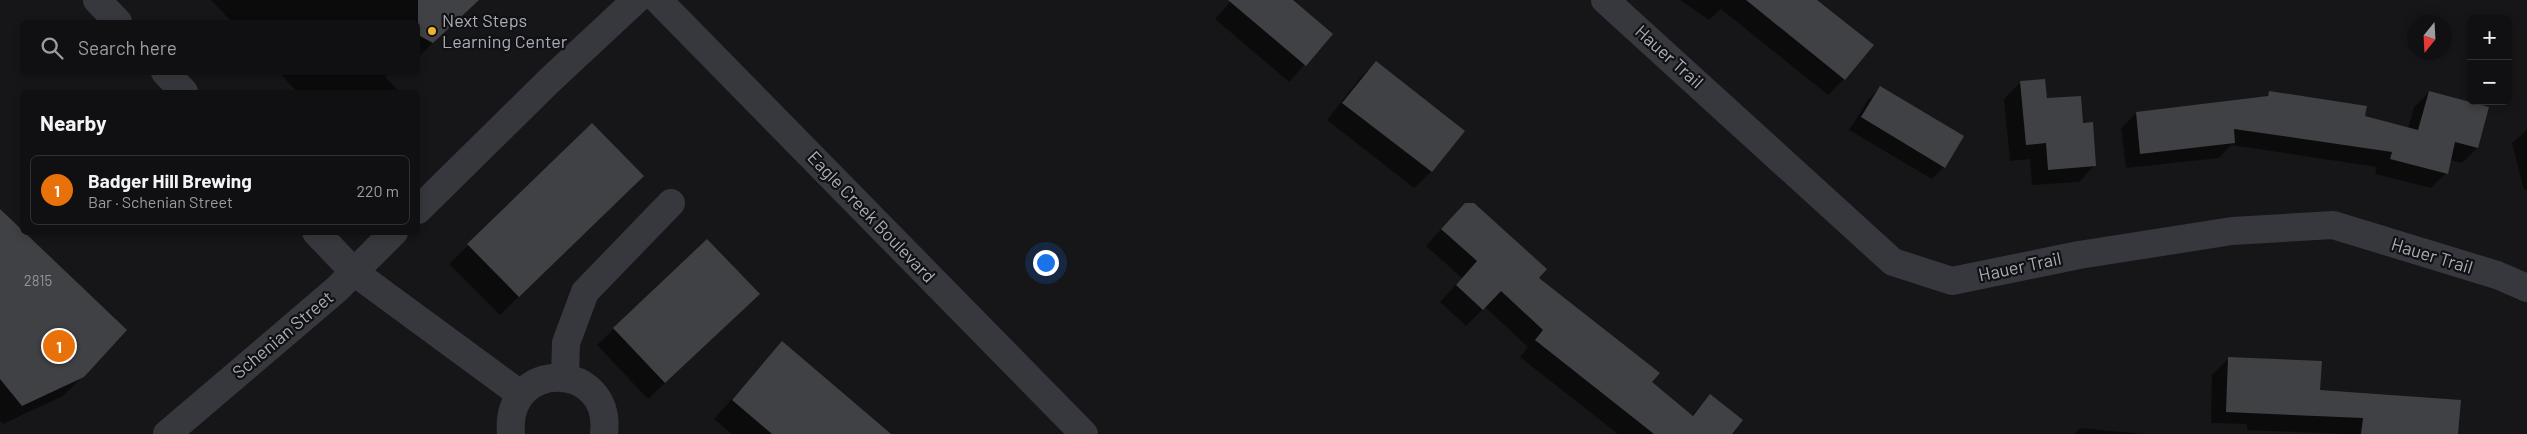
<!DOCTYPE html>
<html lang="en">
<head>
<meta charset="utf-8">
<style>
  body { margin:0; font-family:Barlow,sans-serif; background:#19191b; color:#f1f3f6 }
  .controls { position:absolute; right:15px; top:15px; display:grid; overflow:hidden; border-radius:8px; box-shadow:0 2px 8px #0003 }
  .controls button { width:45px; height:45px; display:grid; place-items:center; padding:0; border:0; border-bottom:1px solid #303032; background:#101012; color:#f1f3f6; font:25px sans-serif }
  .compass { position:absolute; left:2407px; top:15px; width:45px; height:45px; border-radius:50%; background:#101012; box-shadow:0 2px 8px #0003; rotate:198deg }
  .you { position:absolute; left:1045px; top:262px; width:18px; height:18px; margin:-12px; border:4px solid #fff; border-radius:50%; background:#1a73e8; box-shadow:0 0 0 8px #1a73e833 }
  .badge { display:grid; place-items:center; width:32px; height:32px; border-radius:50%; background:#d93025; color:#fff; font-size:16px; font-weight:700 }
  .pin { position:absolute; translate:-50% -50%; border:2px solid #fff; box-shadow:0 1px 5px #0006 }
  .list { margin:0; padding:0; list-style:none }
  h2 { display:flex; justify-content:space-between; align-items:center; height:65px; margin:0; padding:0 20px; font-size:21px }
  h2 small { font-size:16px; font-weight:400; color:#9c9d9f }
  .list li { display:grid; grid-template-columns:32px 1fr auto; gap:15px; align-items:center; box-sizing:border-box; height:70px; margin:0 10px 10px; padding:0 10px; border:1px solid #303032; border-radius:8px }
  .list b { display:block; font-size:19px; white-space:nowrap }
  .list p { margin:0; font-size:16px; white-space:nowrap; color:#9c9d9f }
  .list em { font-size:16px; font-style:normal; color:#9c9d9f }
  .icon { flex:none; width:28px; height:28px; fill:none; stroke:currentColor; stroke-width:2; stroke-linecap:round; stroke-linejoin:round }
  .map { position:relative; flex:none; width:2527px; height:434px; overflow:hidden }
  .search { position:absolute; background:#101012; box-shadow:0 2px 8px #0003; left:20px; top:20px; width:400px; height:55px; display:flex; align-items:center; gap:12px; box-sizing:border-box; padding:0 18px; border-radius:8px; color:#9c9d9f; font-size:19px }
  .panel { position:absolute; background:#101012; box-shadow:0 2px 8px #0003; left:20px; top:90px; width:400px; height:145px; border-radius:8px }
  .map>svg:first-child { display:block }
  .shadow { fill:#0007 }
  .building { fill:#404145 }
  .lines { fill:none; stroke-linecap:round; stroke-linejoin:round }
  .minor { stroke:#37383d; stroke-width:28 }
  .poi-dot { fill:#f2b134; stroke:#111113; stroke-width:2 }
  .labels { text-anchor:middle; stroke-width:4.5; stroke-linejoin:round; paint-order:stroke }
  .number-label { font-size:15px; fill:#8e929b }
  .poi-label { font-size:18px; fill:#a8adb8; stroke:#111113; text-anchor:start }
  .street-label { font-size:18px; fill:#a8adb8; stroke:#111113 }
</style>
</head>
<body>
<div class="map">
<svg width="2527" height="434" viewBox="0 0 2527 434">
  <rect width="100%" height="100%" fill="#161618"/>
  <g class="shadow">
    <polygon points="211,0 471,0 455,22 418,57 418,22 232,22"/>
    <polygon points="1232,0 1291,0 1332,34 1289,82 1215,19"/>
    <polygon points="1680,0 1815,0 1844,79 1828,95 1721,9 1709,20"/>
    <polygon points="1376,62 1463,131 1431,172 1414,188 1327,120 1360,78"/>
    <polygon points="279,72 390,72 385,77 400,92 297,92"/>
    <polygon points="2021,82 2082,124 2095,165 2079,182 2032,185 2030,159 2010,161 2004,99"/>
    <polygon points="1880,88 1944,167 1932,179 1849,130 1868,100"/>
    <polygon points="2270,92 2408,129 2414,107 2429,92 2477,148 2462,163 2450,160 2446,173 2431,188 2375,174 2377,167 2231,145 2219,158 2126,168 2121,128 2136,113 2264,98"/>
    <polygon points="592,125 623,195 500,315 449,264"/>
    <polygon points="2527,130 2527,189 2524,190 2512,143"/>
    <polygon points="0,211 83,376 63,396 3,424 0,421"/>
    <polygon points="1448,221 1537,278 1651,383 1691,416 1710,396 1730,434 1618,434 1520,357 1528,347 1485,307 1466,326 1440,302 1462,278 1426,246"/>
    <polygon points="707,240 742,310 648,399 597,345"/>
    <polygon points="782,343 889,434 732,434 714,419"/>
    <polygon points="2229,358 2319,391 2457,434 2347,434 2247,430 2247,424 2211,423 2212,375"/>
    <polygon points="2081,428 2143,434 2074,434"/>
  </g>
  <g class="building">
    <polygon points="418,0 479,0 433,43 418,35"/>
    <polygon points="1228,0 1293,0 1333,34 1306,66"/>
    <polygon points="1746,0 1817,0 1874,45 1845,80"/>
    <polygon points="1376,61 1465,131 1432,172 1342,103"/>
    <polygon points="2045,79 2047,98 2081,96 2083,123 2093,122 2096,166 2048,170 2046,143 2026,145 2020,81"/>
    <polygon points="1880,86 1964,136 1945,168 1861,117"/>
    <polygon points="2269,91 2367,106 2365,116 2418,130 2429,91 2489,107 2478,148 2455,142 2448,174 2390,159 2392,152 2234,129 2235,143 2140,154 2136,112 2268,96"/>
    <polygon points="592,123 644,176 519,297 467,244"/>
    <polygon points="1465,203 1474,203 1547,269 1539,278 1660,373 1652,382 1693,416 1710,394 1743,420 1732,434 1654,434 1535,340 1543,330 1501,291 1483,310 1456,285 1477,261 1441,229"/>
    <polygon points="0,209 127,330 84,377 22,406 0,379"/>
    <polygon points="707,239 760,294 665,383 613,328"/>
    <polygon points="782,341 891,434 772,434 732,400"/>
    <polygon points="2228,357 2322,361 2320,390 2461,400 2458,434 2361,434 2363,418 2226,412"/>
  </g>
  <g class="lines">
    <g class="minor">
      <polyline points="97,0 118,22"/>
      <polyline points="658,0 1084,434"/>
      <polyline points="1605,0 1893,262 1952,281 2079,255 2232,231 2333,225 2497,275 2527,288"/>
      <polyline points="165,72 184,92"/>
      <polyline points="418,210 550,80 636,0"/>
      <polyline points="316,232 354,272 520,394"/>
      <polyline points="565,377 566,343 585,292 671,203"/>
      <polyline points="167,434 337,289 394,232"/>
      <path d="M 511,434 C 504,358 613,360 604,434"/>
    </g>
  </g>
  <circle class="poi-dot" cx="432" cy="31" r="5"/>
  <g class="labels">
    <g class="number-label">
      <text x="38" y="286">2815</text>
    </g>
    <g class="poi-label">
      <text x="442" y="27">Next Steps<tspan x="442" dy="21">Learning Center</tspan></text>
    </g>
    <g class="street-label">
      <text transform="translate(1669 57) rotate(42)" y="6">Hauer Trail</text>
      <text transform="translate(871 217) rotate(46)" y="6">Eagle Creek Boulevard</text>
      <text transform="translate(2432 256) rotate(17)" y="6">Hauer Trail</text>
      <text transform="translate(2020 267) rotate(-12)" y="6">Hauer Trail</text>
      <text transform="translate(283 335) rotate(-40)" y="6">Schenian Street</text>
    </g>
  </g>
</svg>
<div class="controls">
<button>+</button>
<button>−</button>
</div>
<svg class="compass" viewBox="-18 -18 36 36"><path d="M0-13l5 13h-10z" fill="#e53935"/><path d="M0 13l5-13h-10z" fill="#9c9d9f"/></svg>
<div class="you"></div>
<div class="pin badge" style="left:59px;top:346px;background:#e8710a">1</div>
<div class="search"><svg class="icon" aria-label="search" viewBox="0 0 24 24"><circle cx="10" cy="10" r="6"/><path d="M15 15l6 6"/></svg>Search here</div>
<section class="panel">
<h2>Nearby<small></small></h2>
<ul class="list">
<li><span class="badge" style="background:#e8710a">1</span><div><b>Badger Hill Brewing</b><p>Bar · Schenian Street</p></div><em>220 m</em></li>
</ul>
</section>
</div>
</body>
</html>
